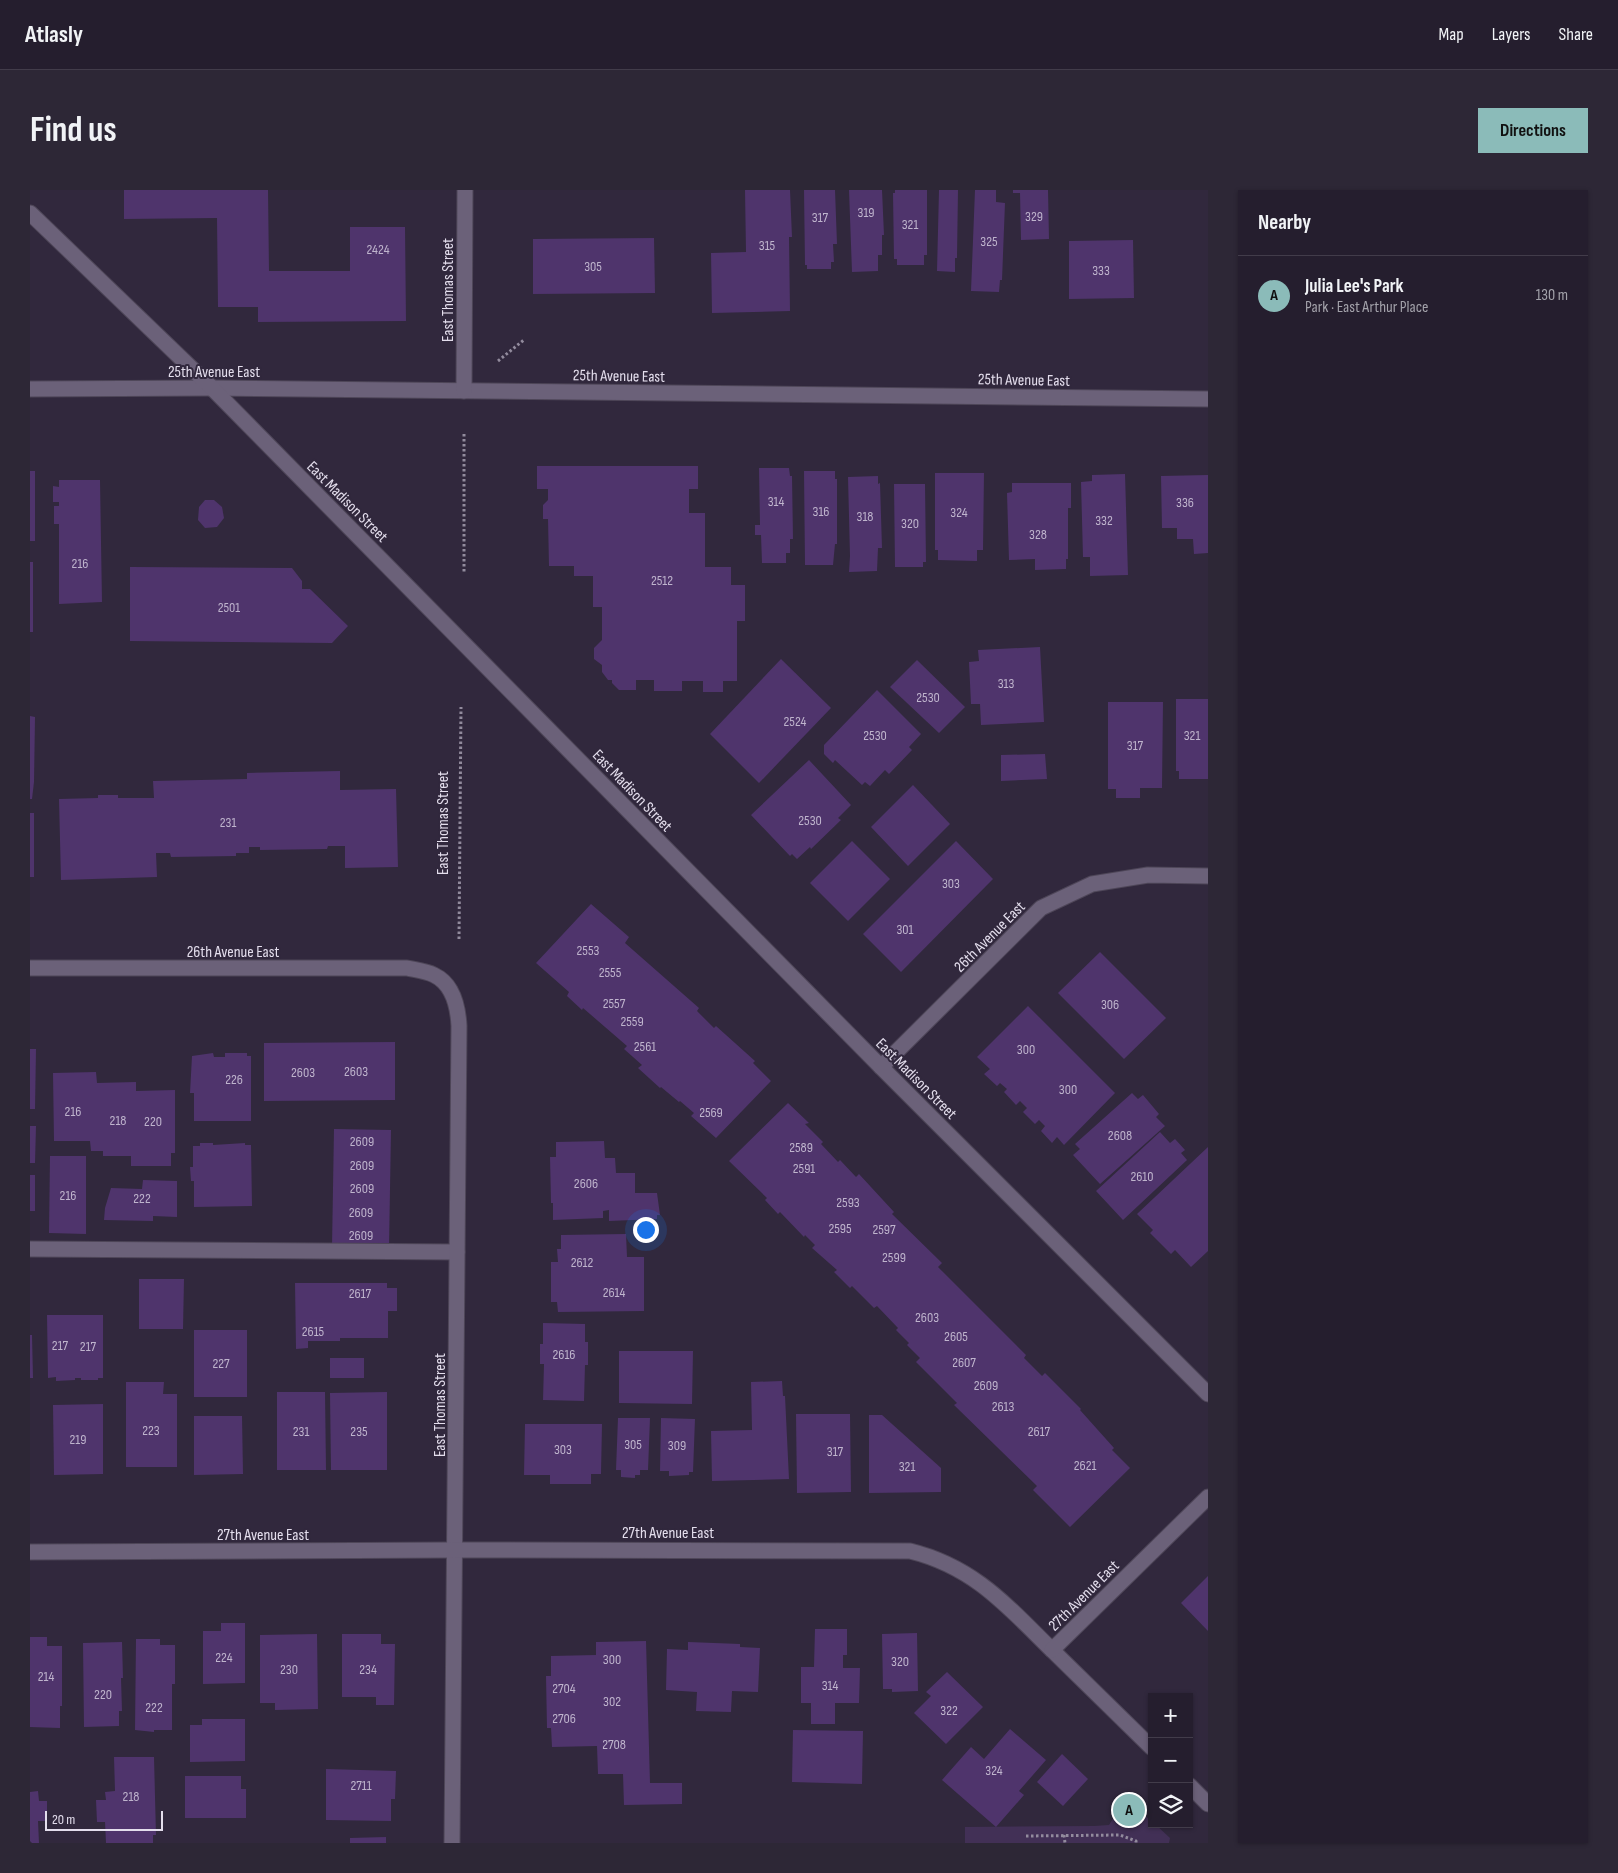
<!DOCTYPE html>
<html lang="en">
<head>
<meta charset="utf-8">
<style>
  body { margin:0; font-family:"Sofia Sans Condensed",sans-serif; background:#2d2736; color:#f1f3f6 }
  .controls { position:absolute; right:15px; bottom:15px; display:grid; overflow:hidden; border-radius:0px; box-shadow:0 1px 4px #0004 }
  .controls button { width:45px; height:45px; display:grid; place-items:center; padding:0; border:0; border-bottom:1px solid #423c4a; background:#251e2e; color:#f1f3f6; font:25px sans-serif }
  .scale { position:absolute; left:15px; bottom:12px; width:118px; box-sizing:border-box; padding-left:5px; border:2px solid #e4deed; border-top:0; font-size:14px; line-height:18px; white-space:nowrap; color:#e4deed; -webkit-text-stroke:4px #31283d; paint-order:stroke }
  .you { position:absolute; left:615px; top:1039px; width:18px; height:18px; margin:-12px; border:4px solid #fff; border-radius:50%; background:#1a73e8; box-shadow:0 0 0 8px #1a73e833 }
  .badge { display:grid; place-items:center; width:32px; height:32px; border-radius:50%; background:#8bbbb9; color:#111; font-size:16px; font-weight:700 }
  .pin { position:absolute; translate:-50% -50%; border:2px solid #fff; box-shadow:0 1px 5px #0006 }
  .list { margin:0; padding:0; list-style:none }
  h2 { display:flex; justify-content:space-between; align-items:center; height:65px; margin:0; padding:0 20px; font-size:21px }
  h2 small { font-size:16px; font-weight:400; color:#a3a2aa }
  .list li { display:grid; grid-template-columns:32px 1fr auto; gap:15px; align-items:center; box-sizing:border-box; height:80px; padding:0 20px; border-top:1px solid #423c4a }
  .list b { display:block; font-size:19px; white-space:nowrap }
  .list p { margin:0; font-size:16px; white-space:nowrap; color:#a3a2aa }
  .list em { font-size:16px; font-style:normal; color:#a3a2aa }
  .icon { flex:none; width:28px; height:28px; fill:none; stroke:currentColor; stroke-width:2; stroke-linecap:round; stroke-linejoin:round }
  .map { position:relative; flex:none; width:1178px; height:1653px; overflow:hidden; border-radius:0px }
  header { display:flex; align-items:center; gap:30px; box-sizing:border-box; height:70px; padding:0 25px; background:#251e2e; border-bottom:1px solid #423c4a }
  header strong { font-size:24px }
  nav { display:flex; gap:28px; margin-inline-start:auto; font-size:18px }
  .intro { display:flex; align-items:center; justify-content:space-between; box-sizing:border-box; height:120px; padding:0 30px }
  h1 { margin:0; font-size:35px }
  .button { padding:12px 22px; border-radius:0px; background:#8bbbb9; color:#111; font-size:18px; font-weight:700 }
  main { display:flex; gap:30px; padding:0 30px }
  aside { flex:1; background:#251e2e; border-radius:0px; box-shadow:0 1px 4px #0004 }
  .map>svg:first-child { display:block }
  .green { fill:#423056 }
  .building { fill:#4f346c }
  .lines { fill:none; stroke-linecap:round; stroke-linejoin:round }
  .lane-casing { stroke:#4e4658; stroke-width:17 }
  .street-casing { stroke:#4e4658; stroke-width:17 }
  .secondary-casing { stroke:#4e4658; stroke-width:17 }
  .path { stroke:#928b9d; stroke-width:3; stroke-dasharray:2.5 2.5; stroke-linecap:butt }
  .lane { stroke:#6b6179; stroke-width:15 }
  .street { stroke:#6b6179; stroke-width:15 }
  .secondary { stroke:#6b6179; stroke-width:15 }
  .labels { text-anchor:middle; stroke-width:4; stroke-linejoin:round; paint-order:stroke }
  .number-label { font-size:14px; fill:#bfb4cd }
  .street-label { font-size:16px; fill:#e4deed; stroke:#31283d }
</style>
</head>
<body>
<header>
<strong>Atlasly</strong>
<nav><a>Map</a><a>Layers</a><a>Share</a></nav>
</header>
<div class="intro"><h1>Find us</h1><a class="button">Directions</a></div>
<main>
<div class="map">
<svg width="1178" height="1653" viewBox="0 0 1178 1653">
  <rect width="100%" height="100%" fill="#31283d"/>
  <polygon class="green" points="1096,1608 1122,1632 1122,1634 1125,1634 1140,1648 1139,1653 935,1653 935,1637 1064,1636 1079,1635"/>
  <g class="building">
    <polygon points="94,0 238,0 239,81 320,81 320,37 375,37 376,131 228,132 228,117 188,117 187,28 94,29"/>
    <polygon points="715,0 760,0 762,47 759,47 760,121 682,123 681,63 716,62"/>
    <polygon points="774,0 805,0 807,54 803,54 804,72 801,72 801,79 777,79 777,75 775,75"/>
    <polygon points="819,0 852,0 854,45 852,45 852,65 848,65 848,81 822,82"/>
    <polygon points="865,0 897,0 897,65 894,65 894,75 867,75 867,69 864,69 863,3 865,3"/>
    <polygon points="909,0 928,0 927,68 925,68 925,82 907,81"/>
    <polygon points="945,0 966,0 966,12 975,13 972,90 970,90 969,102 941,101"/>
    <polygon points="983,0 1018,0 1019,49 991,50 990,3 983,3"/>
    <polygon points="624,48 625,103 503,104 503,49"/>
    <polygon points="1103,50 1104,108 1039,109 1039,51"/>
    <polygon points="507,276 668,276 668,299 659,299 659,323 675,323 675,377 701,377 701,395 715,395 715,431 707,431 707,491 693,491 693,502 673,502 673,491 652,491 652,501 624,501 624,490 606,490 606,500 589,500 582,493 582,490 578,490 572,482 572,475 564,469 564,458 572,450 572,417 563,417 563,386 544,386 544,376 519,376 518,329 513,329 513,315 518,310 518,299 507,299"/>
    <polygon points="729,278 759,278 760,286 762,286 763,349 760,349 760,363 756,363 756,373 732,373 731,345 725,345 725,335 730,335"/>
    <rect x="0" y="281" width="5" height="70"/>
    <polygon points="774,281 805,281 805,289 807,289 807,354 805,354 803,375 775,375"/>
    <polygon points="905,283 954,283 953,360 947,360 947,371 908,370 908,360 905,360"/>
    <polygon points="1095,284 1098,385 1060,386 1060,367 1053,367 1051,292 1062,291 1062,285"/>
    <polygon points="1178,285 1178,363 1164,364 1163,349 1147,349 1147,338 1132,338 1131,286"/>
    <polygon points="848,286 848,294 850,293 852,358 848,358 847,381 819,382 820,366 818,287"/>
    <polygon points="29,290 70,290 72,412 29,414 29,334 24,334 24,316 29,316 29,312 23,312 23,296 29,297"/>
    <polygon points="982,293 1041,293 1041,318 1038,318 1038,369 1036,369 1036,379 1005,380 1005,369 979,370 977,303 982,302"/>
    <polygon points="864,294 895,294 896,372 893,372 893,377 865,377"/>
    <polygon points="175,310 184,310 192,317 194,328 187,337 175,338 168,330 169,317"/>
    <rect x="0" y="372" width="3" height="70"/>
    <polygon points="100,377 262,378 272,391 272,399 280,399 318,436 302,453 100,451"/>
    <polygon points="1010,457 1014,532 951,535 950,514 941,514 939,472 949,471 948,460"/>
    <polygon points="751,469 801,518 729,593 680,544"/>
    <polygon points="887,470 935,517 909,543 860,497"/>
    <polygon points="847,500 891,544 879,557 882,560 859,584 855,580 840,596 835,592 832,595 805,570 803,573 794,564 794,555"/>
    <polygon points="1146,509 1178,509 1178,589 1149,589 1149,581 1146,581"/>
    <polygon points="1078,512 1133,512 1132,598 1110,598 1110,608 1086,608 1086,599 1078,599"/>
    <polygon points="0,526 5,527 4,592 2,609 0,609"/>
    <polygon points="1015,564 1017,589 971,591 971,565"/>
    <polygon points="779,570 821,615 808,628 811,630 781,659 780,657 767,669 762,664 760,666 721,625"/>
    <polygon points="310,581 310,600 366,599 368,677 315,678 315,656 298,656 297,659 230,660 230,657 219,657 219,663 206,663 206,666 141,667 140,663 126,663 127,687 31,690 29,609 68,608 68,605 88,605 88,608 124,608 123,591 217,589 217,583"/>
    <polygon points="883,595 920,634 878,676 841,637"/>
    <rect x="0" y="623" width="4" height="64"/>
    <polygon points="822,651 860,689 818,731 780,693"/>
    <polygon points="926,651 963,689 871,782 833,744"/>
    <polygon points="561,714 599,747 595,753 669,818 667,821 684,838 686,836 725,871 723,873 741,891 686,948 661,926 664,923 650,911 649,912 631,897 630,898 608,878 612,875 594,859 597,856 553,818 552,820 537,806 539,802 506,773"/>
    <polygon points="1070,762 1136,828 1094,869 1028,803"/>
    <polygon points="998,816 1085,903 1034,955 1027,947 1022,953 1011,941 1015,936 1009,930 1005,934 993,922 997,918 990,911 986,915 974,902 977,899 970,893 967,896 954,884 960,879 947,867"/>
    <polygon points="365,852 365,910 234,911 234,853"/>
    <polygon points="0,859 6,859 5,919 0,919"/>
    <polygon points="183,863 184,867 195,867 195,863 217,863 217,866 221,866 221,931 164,931 164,903 160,903 162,866"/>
    <polygon points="66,882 67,893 106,892 106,901 145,900 145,963 141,963 141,976 101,976 101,966 73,966 73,961 61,961 60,951 24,951 23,883"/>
    <polygon points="1102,903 1108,909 1113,905 1129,924 1126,927 1135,936 1070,994 1043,965 1050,959 1045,954"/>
    <polygon points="758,913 779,933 775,934 793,952 791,954 808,972 810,970 826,987 829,984 864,1022 862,1024 912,1073 908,1077 996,1165 994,1168 1012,1186 1015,1183 1051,1219 1050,1220 1084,1258 1082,1260 1100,1278 1040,1337 1003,1300 1007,1296 924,1215 927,1213 886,1172 890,1168 877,1155 879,1153 866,1140 868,1138 847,1116 844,1118 822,1096 820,1098 804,1082 807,1080 782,1058 785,1055 775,1045 774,1047 750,1022 748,1024 735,1010 737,1008 699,971"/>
    <polygon points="0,936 6,936 5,973 0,973"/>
    <polygon points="304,939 361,940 359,1058 302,1057"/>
    <polygon points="1130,942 1140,953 1145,949 1155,960 1151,963 1157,970 1093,1030 1066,1001"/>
    <polygon points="574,951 575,968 585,968 586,983 605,983 605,1003 627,1003 630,1025 627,1025 627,1029 579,1031 579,1020 573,1021 573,1028 523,1030 523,1013 521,1013 520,967 526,967 526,952"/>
    <polygon points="170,953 183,953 183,955 215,953 215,955 221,955 222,1016 164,1017 164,991 161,991 160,977 163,977 163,956 170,956"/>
    <polygon points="1178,957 1178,1061 1161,1077 1145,1060 1141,1064 1120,1043 1123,1040 1107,1024"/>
    <polygon points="20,966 56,966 56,1044 19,1043"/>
    <rect x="0" y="985" width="5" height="36"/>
    <polygon points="113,990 147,991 147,1027 123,1026 123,1031 74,1030 75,1018 81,998 112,999"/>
    <polygon points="596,1044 597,1067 614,1067 614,1121 528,1122 527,1112 521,1112 521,1072 528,1072 527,1059 531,1059 531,1045"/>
    <polygon points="109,1089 154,1089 153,1139 109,1139"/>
    <polygon points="265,1093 357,1093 357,1098 367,1098 367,1121 358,1121 358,1148 310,1148 310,1151 278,1151 278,1158 266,1159"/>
    <polygon points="17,1125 73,1125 73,1188 68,1188 68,1190 51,1190 51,1188 45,1188 45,1190 26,1191 26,1187 18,1188"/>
    <polygon points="513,1133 555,1134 555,1152 558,1152 558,1175 555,1175 554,1211 513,1210 514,1174 510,1174 510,1154 513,1154"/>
    <rect x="164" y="1140" width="53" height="67"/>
    <polygon points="0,1145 2,1145 3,1188 0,1188"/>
    <polygon points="589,1161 663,1161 662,1214 589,1213"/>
    <rect x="300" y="1168" width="34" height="20"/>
    <polygon points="752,1191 753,1206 755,1206 759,1289 682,1291 681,1241 722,1240 721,1192"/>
    <polygon points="96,1192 134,1192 133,1204 147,1204 147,1277 96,1277"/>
    <polygon points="247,1202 295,1202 296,1280 247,1280"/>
    <polygon points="357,1202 357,1280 301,1280 300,1203"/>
    <polygon points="73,1214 73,1284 24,1285 23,1215"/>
    <polygon points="766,1224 820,1224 821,1302 767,1303"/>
    <polygon points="839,1225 852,1225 911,1278 911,1302 839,1303"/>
    <polygon points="164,1226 212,1226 213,1284 164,1285"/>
    <polygon points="588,1228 620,1228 618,1280 610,1280 610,1285 605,1285 605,1288 591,1287 591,1280 586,1280"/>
    <polygon points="631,1228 665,1229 663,1282 659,1282 659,1285 639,1286 639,1281 630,1281"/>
    <polygon points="495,1234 572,1234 571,1284 561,1284 561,1294 520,1294 520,1285 494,1285"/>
    <polygon points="1178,1386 1178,1441 1151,1413"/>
    <polygon points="191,1433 215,1433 215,1493 173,1494 173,1441 191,1441"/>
    <polygon points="785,1439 817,1439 817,1465 813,1465 813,1478 830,1478 829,1513 805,1513 805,1534 781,1534 781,1513 771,1513 771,1477 784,1477"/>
    <polygon points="887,1443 888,1501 862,1502 862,1499 853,1499 852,1444"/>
    <polygon points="287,1444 288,1519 245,1520 245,1513 230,1513 230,1445"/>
    <polygon points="312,1444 351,1444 351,1454 365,1454 364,1515 346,1515 346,1507 312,1507"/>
    <polygon points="0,1447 17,1447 17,1456 32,1456 32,1516 30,1516 30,1538 0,1537"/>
    <polygon points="106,1449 130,1449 130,1455 145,1455 145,1494 142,1494 142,1540 124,1540 124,1542 105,1540"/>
    <polygon points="616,1451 620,1593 652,1593 652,1614 594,1615 593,1584 568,1584 567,1556 522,1557 521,1538 517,1538 516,1486 521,1486 521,1466 566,1465 566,1452"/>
    <polygon points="92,1452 93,1488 91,1488 92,1521 89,1521 89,1536 54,1537 53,1453"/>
    <polygon points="658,1452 710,1454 710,1457 730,1458 728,1502 702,1501 701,1522 666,1521 667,1502 636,1500 637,1459 658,1460"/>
    <polygon points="917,1482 953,1517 916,1554 884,1523 901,1506 896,1502"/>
    <polygon points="172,1529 215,1529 215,1571 160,1572 160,1535 172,1535"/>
    <polygon points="980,1539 1016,1570 989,1601 994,1605 966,1637 912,1590 941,1557 954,1569"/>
    <polygon points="763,1540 833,1541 832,1594 762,1592"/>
    <polygon points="1032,1564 1058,1589 1033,1616 1007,1592"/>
    <polygon points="84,1567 124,1567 126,1645 123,1645 123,1653 76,1653 75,1632 67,1632 66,1610 76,1610 75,1602 85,1601"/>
    <polygon points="296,1579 366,1581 365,1609 361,1609 361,1631 296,1630"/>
    <polygon points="155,1586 211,1586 211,1599 216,1599 216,1628 155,1628"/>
    <polygon points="8,1601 9,1611 17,1611 17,1631 8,1631 9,1653 2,1653 0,1651 0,1602"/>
    <polygon points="356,1647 356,1653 320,1653 320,1648"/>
  </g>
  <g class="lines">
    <g class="lane-casing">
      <polyline id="lane" points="0,1059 427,1062"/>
    </g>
    <g class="street-casing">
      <g id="street">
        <polyline points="0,199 182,198 1178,209"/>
        <polyline points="434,201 435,0"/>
        <path d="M 0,778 L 377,778 C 386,780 396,781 404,785 C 423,794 428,817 429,836 L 422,1653"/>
        <polyline points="851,877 1011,718 1062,694 1118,685 1178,686"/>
        <path d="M 0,1362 L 425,1360 L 880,1361 C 945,1377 978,1417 1024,1462 C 1057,1494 1089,1526 1122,1558"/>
        <polyline points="1022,1460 1178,1307"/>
        <polyline points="1159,1595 1178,1614"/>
      </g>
    </g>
    <g class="secondary-casing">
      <polyline id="secondary" points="0,23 182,198 851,877 1178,1204"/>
    </g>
    <g class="path">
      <polyline points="468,171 495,149"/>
      <polyline points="434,244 434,382"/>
      <polyline points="429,749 431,517"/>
      <polyline points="1034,1645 1035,1653"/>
      <polyline points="996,1646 1090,1645 1106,1651 1106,1653"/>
    </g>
    <use href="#lane" class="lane"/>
    <use href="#street" class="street"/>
    <use href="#secondary" class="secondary"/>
  </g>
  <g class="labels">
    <g class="number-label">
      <text x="836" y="27">319</text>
      <text x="1004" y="31">329</text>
      <text x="790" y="32">317</text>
      <text x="880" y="39">321</text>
      <text x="959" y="56">325</text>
      <text x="737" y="60">315</text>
      <text x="348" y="64">2424</text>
      <text x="563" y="81">305</text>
      <text x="1071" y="85">333</text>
      <text x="746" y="316">314</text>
      <text x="1155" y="317">336</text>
      <text x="791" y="326">316</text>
      <text x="929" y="327">324</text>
      <text x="835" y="331">318</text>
      <text x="1074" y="335">332</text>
      <text x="880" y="338">320</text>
      <text x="1008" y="349">328</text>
      <text x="50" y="378">216</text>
      <text x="632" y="395">2512</text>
      <text x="199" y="422">2501</text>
      <text x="976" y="498">313</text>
      <text x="898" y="512">2530</text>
      <text x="765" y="536">2524</text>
      <text x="845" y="550">2530</text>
      <text x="1162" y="550">321</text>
      <text x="1105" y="560">317</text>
      <text x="780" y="635">2530</text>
      <text x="198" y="637">231</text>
      <text x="921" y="698">303</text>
      <text x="875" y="744">301</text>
      <text x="558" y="765">2553</text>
      <text x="580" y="787">2555</text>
      <text x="584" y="818">2557</text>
      <text x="1080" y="819">306</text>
      <text x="602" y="836">2559</text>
      <text x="615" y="861">2561</text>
      <text x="996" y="864">300</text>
      <text x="326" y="886">2603</text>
      <text x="273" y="887">2603</text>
      <text x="204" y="894">226</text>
      <text x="1038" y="904">300</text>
      <text x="43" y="926">216</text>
      <text x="681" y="927">2569</text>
      <text x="88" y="935">218</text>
      <text x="123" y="936">220</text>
      <text x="1090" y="950">2608</text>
      <text x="332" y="956">2609</text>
      <text x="771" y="962">2589</text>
      <text x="332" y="980">2609</text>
      <text x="774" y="983">2591</text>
      <text x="1112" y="991">2610</text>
      <text x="556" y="998">2606</text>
      <text x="332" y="1003">2609</text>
      <text x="38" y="1010">216</text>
      <text x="112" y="1013">222</text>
      <text x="818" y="1017">2593</text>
      <text x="331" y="1027">2609</text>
      <text x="810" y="1043">2595</text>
      <text x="854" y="1044">2597</text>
      <text x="331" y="1050">2609</text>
      <text x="864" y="1072">2599</text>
      <text x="552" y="1077">2612</text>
      <text x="584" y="1107">2614</text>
      <text x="330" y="1108">2617</text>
      <text x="897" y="1132">2603</text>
      <text x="283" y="1146">2615</text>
      <text x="926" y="1151">2605</text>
      <text x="30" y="1160">217</text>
      <text x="58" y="1161">217</text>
      <text x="534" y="1169">2616</text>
      <text x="934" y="1177">2607</text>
      <text x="191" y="1178">227</text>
      <text x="956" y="1200">2609</text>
      <text x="973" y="1221">2613</text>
      <text x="121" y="1245">223</text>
      <text x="271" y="1246">231</text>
      <text x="329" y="1246">235</text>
      <text x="1009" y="1246">2617</text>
      <text x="48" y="1254">219</text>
      <text x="603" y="1259">305</text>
      <text x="647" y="1260">309</text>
      <text x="533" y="1264">303</text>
      <text x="805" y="1266">317</text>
      <text x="1055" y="1280">2621</text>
      <text x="877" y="1281">321</text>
      <text x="194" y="1472">224</text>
      <text x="582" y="1474">300</text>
      <text x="870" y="1476">320</text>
      <text x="259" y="1484">230</text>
      <text x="338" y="1484">234</text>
      <text x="16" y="1491">214</text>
      <text x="800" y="1500">314</text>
      <text x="534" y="1503">2704</text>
      <text x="73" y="1509">220</text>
      <text x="582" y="1516">302</text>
      <text x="124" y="1522">222</text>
      <text x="919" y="1525">322</text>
      <text x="534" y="1533">2706</text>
      <text x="584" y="1559">2708</text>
      <text x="964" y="1585">324</text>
      <text x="331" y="1600">2711</text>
      <text x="101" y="1611">218</text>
    </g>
    <g class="street-label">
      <text transform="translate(417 100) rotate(-90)" y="6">East Thomas Street</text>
      <text x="184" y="187">25th Avenue East</text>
      <text transform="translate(589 185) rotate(1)" y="6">25th Avenue East</text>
      <text transform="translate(994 189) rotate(1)" y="6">25th Avenue East</text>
      <text transform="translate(318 311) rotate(45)" y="6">East Madison Street</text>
      <text transform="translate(603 600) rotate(46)" y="6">East Madison Street</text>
      <text transform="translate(412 633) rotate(-90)" y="6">East Thomas Street</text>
      <text transform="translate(959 746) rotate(-45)" y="6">26th Avenue East</text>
      <text x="203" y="767">26th Avenue East</text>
      <text transform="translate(887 888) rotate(45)" y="6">East Madison Street</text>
      <text transform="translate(409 1215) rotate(-90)" y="6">East Thomas Street</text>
      <text x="638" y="1348">27th Avenue East</text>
      <text x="233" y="1350">27th Avenue East</text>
      <text transform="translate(1053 1405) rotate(-45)" y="6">27th Avenue East</text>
    </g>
  </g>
</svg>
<div class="controls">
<button>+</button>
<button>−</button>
<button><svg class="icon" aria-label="layers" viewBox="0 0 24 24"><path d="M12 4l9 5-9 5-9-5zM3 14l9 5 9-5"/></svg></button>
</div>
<div class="scale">20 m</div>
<div class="you"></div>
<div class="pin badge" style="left:1099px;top:1620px">A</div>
</div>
<aside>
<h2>Nearby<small></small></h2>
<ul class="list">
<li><span class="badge">A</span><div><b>Julia Lee's Park</b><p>Park · East Arthur Place</p></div><em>130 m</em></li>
</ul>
</aside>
</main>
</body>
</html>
